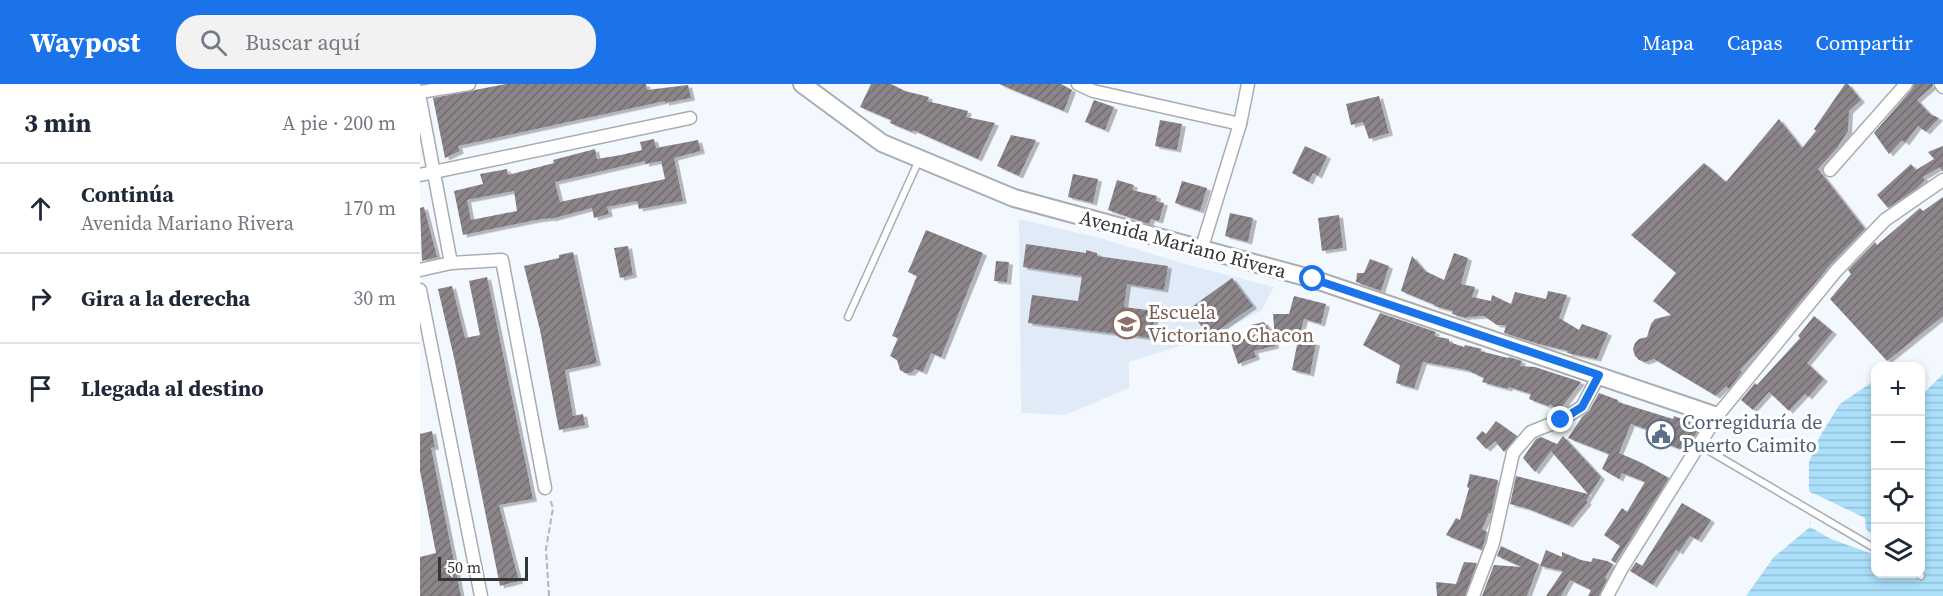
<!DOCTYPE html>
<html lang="es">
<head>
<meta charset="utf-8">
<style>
  body { margin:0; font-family:"Source Serif 4",serif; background:#f2f2f3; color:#1f2937 }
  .controls { position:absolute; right:18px; bottom:18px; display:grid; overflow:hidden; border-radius:12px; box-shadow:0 3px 9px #0003 }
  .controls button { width:54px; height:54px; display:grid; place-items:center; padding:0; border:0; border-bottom:2px solid #e0e1e3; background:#fff; color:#1f2937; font:30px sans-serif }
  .scale { position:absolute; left:18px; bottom:15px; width:90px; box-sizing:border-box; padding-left:6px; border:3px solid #333537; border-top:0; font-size:16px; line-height:21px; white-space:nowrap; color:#333537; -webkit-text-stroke:4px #fff; paint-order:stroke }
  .stop { position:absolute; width:18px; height:18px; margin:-14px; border:4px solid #1a73e8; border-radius:50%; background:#fff }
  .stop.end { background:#1a73e8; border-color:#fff; box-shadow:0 2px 6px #0008 }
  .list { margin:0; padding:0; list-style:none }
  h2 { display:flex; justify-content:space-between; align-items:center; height:78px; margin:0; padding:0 24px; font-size:26px }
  h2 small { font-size:20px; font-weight:400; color:#747a83 }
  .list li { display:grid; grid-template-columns:39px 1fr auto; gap:18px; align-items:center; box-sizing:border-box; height:90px; padding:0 24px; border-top:2px solid #e0e1e3 }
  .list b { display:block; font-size:22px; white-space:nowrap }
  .list p { margin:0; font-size:20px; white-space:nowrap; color:#747a83 }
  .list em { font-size:20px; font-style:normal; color:#747a83 }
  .icon { flex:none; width:33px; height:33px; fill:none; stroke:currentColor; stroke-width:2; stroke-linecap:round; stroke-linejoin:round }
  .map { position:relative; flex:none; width:1523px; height:512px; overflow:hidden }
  header { display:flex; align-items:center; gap:36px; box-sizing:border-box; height:84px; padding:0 30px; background:#1a73e8; color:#fff }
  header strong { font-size:28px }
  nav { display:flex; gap:33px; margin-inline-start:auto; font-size:21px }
  .search { width:420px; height:54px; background:#f2f2f3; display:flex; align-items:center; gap:15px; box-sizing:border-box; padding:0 21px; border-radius:24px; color:#747a83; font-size:22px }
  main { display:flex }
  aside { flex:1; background:#fff }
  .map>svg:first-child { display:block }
  .built { fill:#e1ebf8 }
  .water { fill:url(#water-rules) }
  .pier { fill:#f3f8ff }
  .building { fill:url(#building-hatch); fill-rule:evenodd; filter:url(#shadow) }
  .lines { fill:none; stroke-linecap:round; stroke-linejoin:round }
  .lane-casing { stroke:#a8adb4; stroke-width:9 }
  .street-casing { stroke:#a8adb4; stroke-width:15 }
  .secondary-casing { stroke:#a8adb4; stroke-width:20 }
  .path { stroke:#b2b6bc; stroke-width:2; stroke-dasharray:6 3; stroke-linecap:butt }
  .lane { stroke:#fff; stroke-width:6 }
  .street { stroke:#fff; stroke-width:12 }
  .secondary { stroke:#fff; stroke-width:16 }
  .route { stroke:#1a73e8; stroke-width:8 }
  .labels { text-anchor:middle; stroke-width:6; stroke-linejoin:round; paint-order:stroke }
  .street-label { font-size:20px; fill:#333537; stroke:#fff }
  .education-label { font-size:20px; fill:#785e54; stroke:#fff; text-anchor:start }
  .service-label { font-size:20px; fill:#4e5e75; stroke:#fff; text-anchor:start }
</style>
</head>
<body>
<header>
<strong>Waypost</strong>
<div class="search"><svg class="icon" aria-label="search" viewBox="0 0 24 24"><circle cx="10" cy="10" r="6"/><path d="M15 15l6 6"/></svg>Buscar aquí</div>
<nav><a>Mapa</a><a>Capas</a><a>Compartir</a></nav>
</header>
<main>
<aside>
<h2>3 min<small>A pie · 200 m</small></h2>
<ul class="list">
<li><svg class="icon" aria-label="ahead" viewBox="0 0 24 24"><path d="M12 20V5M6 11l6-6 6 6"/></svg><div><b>Continúa</b><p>Avenida Mariano Rivera</p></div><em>170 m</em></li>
<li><svg class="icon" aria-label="right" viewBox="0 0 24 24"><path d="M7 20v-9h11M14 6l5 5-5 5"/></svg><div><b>Gira a la derecha</b></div><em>30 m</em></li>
<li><svg class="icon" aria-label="arrive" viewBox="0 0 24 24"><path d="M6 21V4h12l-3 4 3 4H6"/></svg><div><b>Llegada al destino</b></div></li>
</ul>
</aside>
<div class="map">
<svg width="1523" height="512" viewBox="0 0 1523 512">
  <defs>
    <pattern id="water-rules" width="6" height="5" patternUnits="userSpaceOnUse" patternTransform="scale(1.5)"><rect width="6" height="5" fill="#abdffa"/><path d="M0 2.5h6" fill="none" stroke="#94c0d7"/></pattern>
    <pattern id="building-hatch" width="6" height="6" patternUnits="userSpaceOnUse" patternTransform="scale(1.5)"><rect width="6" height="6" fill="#8b8489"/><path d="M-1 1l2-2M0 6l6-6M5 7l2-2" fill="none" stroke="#726d71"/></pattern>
    <filter id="shadow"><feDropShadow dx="4" dy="2.5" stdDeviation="0" flood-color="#0004"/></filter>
  </defs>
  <rect width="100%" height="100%" fill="#f3f8ff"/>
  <polygon class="built" points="599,135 680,154 765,180 854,203 841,227 789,253 709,278 709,304 645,331 601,329"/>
  <polygon class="water" points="1523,290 1523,512 1326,512 1354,473 1390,443 1393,410 1389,407 1389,378 1400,352 1420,320 1455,296 1456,490 1500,490 1501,308 1503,310"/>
  <polygon class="pier" points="1393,409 1445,434 1446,445 1455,453 1455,471 1411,455 1390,443"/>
  <g class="building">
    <polygon points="86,0 226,0 227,6 268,1 271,14 245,19 245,17 38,62 40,67 25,74 13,14"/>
    <polygon points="451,0 471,0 485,7 509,13 507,17 548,27 546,33 575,39 558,75 493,46 492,48 470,39 471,36 440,23"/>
    <polygon points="579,0 641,0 652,6 644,27"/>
    <polygon points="1425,0 1428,0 1441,16 1429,27 1428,47 1417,64 1398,85 1445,145 1410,181 1351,253 1320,286 1322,288 1309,305 1306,302 1296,312 1234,275 1225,278 1219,276 1215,272 1213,265 1215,259 1219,255 1227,253 1231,240 1235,235 1251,231 1233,217 1256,189 1211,151 1284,79 1306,98 1359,35 1382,64 1396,47 1394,45"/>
    <polygon points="1494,0 1513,0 1513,2 1497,16 1510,30 1519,34 1506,48 1498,42 1485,59 1482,56 1469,70 1454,49 1492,5"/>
    <polygon points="959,12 969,49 949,55 943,38 931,41 926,20"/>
    <polygon points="674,16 694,23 685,46 665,38"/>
    <polygon points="740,36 762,40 757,66 735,62"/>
    <polygon points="591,51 616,56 599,92 577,82"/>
    <path d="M 234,55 L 236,64 L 278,56 L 281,67 L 254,74 L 263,117 L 219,125 L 217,117 L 187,123 L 189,130 L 174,134 L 172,124 L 131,135 L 131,134 L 116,136 L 43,151 L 34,107 L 63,100 L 60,90 L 87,85 L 88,91 L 134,79 L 133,76 L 175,65 L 177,75 L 201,71 L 222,66 L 220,58 ZM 225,77 L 225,80 L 241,77 L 245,95 L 140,118 L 135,98 ZM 94,107 L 97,127 L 51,136 L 47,116 Z"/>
    <polygon points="885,62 907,72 898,92 893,89 889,98 872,89"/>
    <polygon points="1523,62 1523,88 1520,83 1503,93 1505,96 1496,105 1468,124 1457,111 1491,80 1496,86 1514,75 1508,68"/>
    <polygon points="653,90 678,95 673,119 648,113"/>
    <polygon points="697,96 714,101 712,106 737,112 736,117 744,119 739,137 731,135 729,140 688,126"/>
    <polygon points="762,97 787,104 780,127 755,119"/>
    <polygon points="1523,113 1523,232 1467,277 1410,215 1431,190 1428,186 1455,158 1457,161 1500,124 1503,127"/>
    <polygon points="4,123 17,173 2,177 0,124"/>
    <polygon points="810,129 833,134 828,158 805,152"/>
    <polygon points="919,131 923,164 902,167 898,134"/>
    <polygon points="506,146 563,169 521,273 511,269 503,288 495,285 491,289 485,289 480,286 477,276 470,272 478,254 472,252 497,192 488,188"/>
    <polygon points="606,160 666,169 666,166 677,169 677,172 748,182 744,206 707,200 704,223 735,227 732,254 608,239 612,211 658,217 662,192 603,183"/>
    <polygon points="208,162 213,191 200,194 194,164"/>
    <polygon points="153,168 177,279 145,286 153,332 163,330 165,341 139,346 120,246 104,182 139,174 139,171"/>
    <polygon points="1034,169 1048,174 1041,200 1055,203 1052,213 1071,217 1072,211 1091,220 1095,208 1126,215 1128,207 1147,211 1139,234 1159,246 1162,240 1188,249 1177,275 1147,269 1148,267 1119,260 1084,249 1086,241 1077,241 1064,232 1046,233 1046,234 1032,230 1033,227 1014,222 1015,221 981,207 992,172 1005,187 1024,196"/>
    <polygon points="950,175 969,182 961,207 936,198 937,189 944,189"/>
    <polygon points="576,177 589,178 587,198 574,197"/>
    <polygon points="67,193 113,415 79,421 99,497 80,502 35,278 18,205 32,202 45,254 60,251 49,197"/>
    <polygon points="812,194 833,222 789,253 769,225"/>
    <polygon points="874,212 906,220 901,240 884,235 879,254 855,254 853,230 869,230"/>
    <polygon points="960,229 1016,248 1014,252 1029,255 1029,258 1044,263 1045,261 1062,265 1060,267 1088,274 1089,273 1102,277 1100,282 1115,283 1161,298 1139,327 1130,320 1128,322 1109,315 1111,310 1089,303 1088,305 1062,298 1064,294 1047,286 1003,278 994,304 976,299 980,281 943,261"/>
    <polygon points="1394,232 1413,248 1387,279 1404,295 1388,313 1385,310 1369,327 1349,308 1333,326 1321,316 1335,299 1337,301 1380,254 1378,252"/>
    <polygon points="844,238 853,250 855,262 834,267 836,273 818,280 811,259 834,251 831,241"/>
    <polygon points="878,256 896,259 890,290 872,286"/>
    <polygon points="1179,309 1198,316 1198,318 1253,335 1254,332 1281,342 1265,367 1244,359 1246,352 1211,340 1199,369 1220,378 1249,394 1195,479 1191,476 1200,462 1184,451 1202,424 1207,428 1225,398 1202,389 1199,395 1182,385 1189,370 1148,354 1162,333 1169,327"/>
    <polygon points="1076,337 1097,352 1084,368 1075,357 1066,365 1056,354 1062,347 1066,350"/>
    <polygon points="12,347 15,363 11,364 41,512 0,512 0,473 16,469 0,387 0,350"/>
    <polygon points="1143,352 1181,393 1166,417 1168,418 1149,441 1106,424 1090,420 1096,392 1168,410 1131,367 1115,388 1103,374 1116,355 1121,353 1137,360"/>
    <polygon points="1050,390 1078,396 1071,429 1069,429 1062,445 1067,448 1062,466 1026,451 1036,434 1040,436 1049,404 1047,403"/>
    <polygon points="1262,419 1291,436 1278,456 1270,452 1259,468 1256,466 1233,501 1210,487 1216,478 1222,482"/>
    <polygon points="1081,462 1119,480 1107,512 1062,512 1074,481 1102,483 1077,472"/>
    <polygon points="1126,466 1142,473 1142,468 1161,476 1171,478 1173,474 1187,477 1193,480 1185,494 1187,495 1179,512 1168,512 1171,506 1150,496 1141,512 1126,512 1143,487 1120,482"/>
    <polygon points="1044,478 1057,479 1045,512 1017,512 1016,498 1036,500"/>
  </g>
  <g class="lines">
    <g class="lane-casing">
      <g id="lane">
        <polyline points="428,233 499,76"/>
        <polyline points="1279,361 1456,465"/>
        <polyline points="1497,490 1501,492"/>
      </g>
    </g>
    <g class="street-casing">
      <g id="street">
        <polyline points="658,0 673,7 820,40"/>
        <polyline points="1521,0 1523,3"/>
        <polyline points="0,8 49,0"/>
        <polyline points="0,15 31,179"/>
        <polyline points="1410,86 1486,0"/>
        <polyline points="0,91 270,34"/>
        <polyline points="781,166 820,40 828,0"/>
        <polyline points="0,186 31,179 82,176 125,404"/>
        <polyline points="0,206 61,512"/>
        <polyline points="1053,512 1073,459 1093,369 1111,348 1141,336 1162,323 1179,291"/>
        <polyline points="1187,512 1202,484 1297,332 1416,187 1465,136 1523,96"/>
      </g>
    </g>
    <g class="secondary-casing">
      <polyline id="secondary" points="382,0 462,59 594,114 893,195 1297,332"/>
    </g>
    <polyline class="path" points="129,512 126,465 133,424 130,415"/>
    <use href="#lane" class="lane"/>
    <use href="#street" class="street"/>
    <use href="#secondary" class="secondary"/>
  </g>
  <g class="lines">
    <polyline class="route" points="893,195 1179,291 1162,323 1141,336"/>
  </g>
  <defs>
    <g id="school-ring" transform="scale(1.5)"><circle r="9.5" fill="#fff" stroke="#8d6e63" stroke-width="1.5"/><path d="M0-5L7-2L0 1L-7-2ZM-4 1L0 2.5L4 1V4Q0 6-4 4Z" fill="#8d6e63"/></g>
    <g id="civic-ring" transform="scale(1.5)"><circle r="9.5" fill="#fff" stroke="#5c6f8a" stroke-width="1.5"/><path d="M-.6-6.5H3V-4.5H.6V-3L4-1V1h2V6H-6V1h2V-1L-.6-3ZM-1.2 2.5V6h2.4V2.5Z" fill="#5c6f8a"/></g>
  </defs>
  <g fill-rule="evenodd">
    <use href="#school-ring" x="707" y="240"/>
    <use href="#civic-ring" x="1241" y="350"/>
  </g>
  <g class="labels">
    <g class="street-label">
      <text transform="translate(763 160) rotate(15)" y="7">Avenida Mariano Rivera</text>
    </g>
    <g class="education-label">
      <text x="728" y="235">Escuela<tspan x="728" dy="23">Victoriano Chacon</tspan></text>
    </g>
    <g class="service-label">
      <text x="1262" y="345">Corregiduría de<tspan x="1262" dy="23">Puerto Caimito</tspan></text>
    </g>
  </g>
</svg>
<div class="controls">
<button>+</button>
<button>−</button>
<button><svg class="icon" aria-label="locate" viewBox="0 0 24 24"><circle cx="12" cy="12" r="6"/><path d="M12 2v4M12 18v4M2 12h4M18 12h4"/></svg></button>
<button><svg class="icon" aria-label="layers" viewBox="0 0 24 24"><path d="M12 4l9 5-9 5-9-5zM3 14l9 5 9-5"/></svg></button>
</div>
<div class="scale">50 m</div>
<div class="stop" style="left:893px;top:195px"></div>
<div class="stop end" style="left:1141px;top:336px"></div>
</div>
</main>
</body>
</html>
